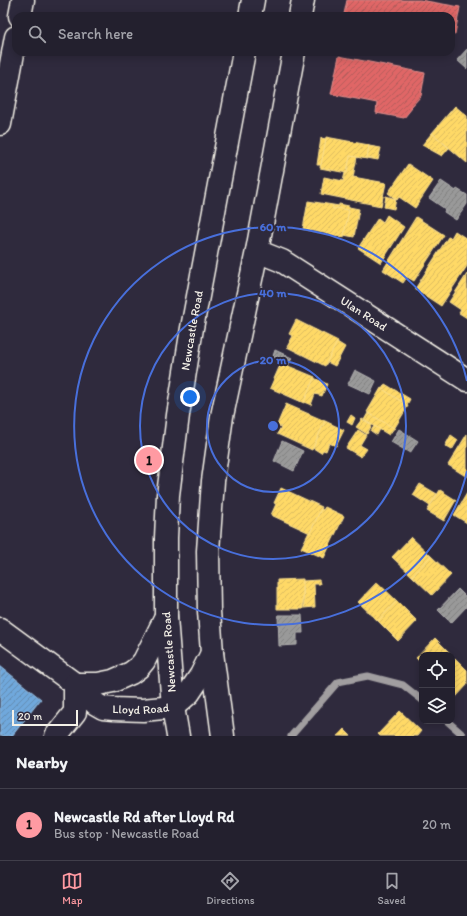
<!DOCTYPE html>
<html lang="en">
<head>
<meta charset="utf-8">
<style>
  body { margin:0; font-family:Itim,sans-serif; background:#2b2836; color:#f1f3f6 }
  .controls { position:absolute; right:12px; bottom:12px; display:grid; overflow:hidden; border-radius:8px; box-shadow:0 2px 10px #0003 }
  .controls button { width:36px; height:36px; display:grid; place-items:center; padding:0; border:0; border-bottom:1px solid #403e4a; background:#23202e; color:#f1f3f6; font:20px sans-serif }
  .scale { position:absolute; left:12px; bottom:10px; width:66px; box-sizing:border-box; padding-left:4px; border:2px solid #f4f1e8; border-top:0; font-size:11px; line-height:14px; white-space:nowrap; color:#f4f1e8; -webkit-text-stroke:3px #2f2a3d; paint-order:stroke }
  .you { position:absolute; left:190px; top:397px; width:14px; height:14px; margin:-10px; border:3px solid #fff; border-radius:50%; background:#1a73e8; box-shadow:0 0 0 6px #1a73e833 }
  .badge { display:grid; place-items:center; width:26px; height:26px; border-radius:50%; background:#ff9aa2; color:#111; font-size:13px; font-weight:700 }
  .pin { position:absolute; translate:-50% -50%; border:2px solid #fff; box-shadow:0 1px 4px #0006 }
  .list { margin:0; padding:0; list-style:none }
  h2 { display:flex; justify-content:space-between; align-items:center; height:52px; margin:0; padding:0 16px; font-size:17px }
  h2 small { font-size:13px; font-weight:400; color:#a3a3aa }
  .list li { display:grid; grid-template-columns:26px 1fr auto; gap:12px; align-items:center; box-sizing:border-box; height:72px; padding:0 16px; border-top:1px solid #403e4a }
  .list b { display:block; font-size:15px; white-space:nowrap }
  .list p { margin:0; font-size:13px; white-space:nowrap; color:#a3a3aa }
  .list em { font-size:13px; font-style:normal; color:#a3a3aa }
  .icon { flex:none; width:22px; height:22px; fill:none; stroke:currentColor; stroke-width:2; stroke-linecap:round; stroke-linejoin:round }
  .map { position:relative; flex:none; width:467px; height:736px; overflow:hidden }
  .search { position:absolute; background:#23202e; box-shadow:0 2px 10px #0003; left:12px; right:12px; top:12px; height:44px; display:flex; align-items:center; gap:10px; box-sizing:border-box; padding:0 14px; border-radius:12px; color:#a3a3aa; font-size:15px }
  .sheet { height:124px; background:#23202e }
  nav { display:flex; justify-content:space-around; align-items:center; box-sizing:border-box; height:56px; border-top:1px solid #403e4a; background:#23202e; font-size:11px; color:#a3a3aa }
  nav a { display:grid; justify-items:center; gap:2px }
  nav .on { color:#ff9aa2 }
  .map>svg:first-child { display:block }
  .homes { fill:url(#homes-hatch); stroke:#fce08d }
  .shops { fill:url(#shops-hatch); stroke:#e6908d }
  .schools { fill:url(#schools-hatch); stroke:#97bee0 }
  .industry { fill:url(#industry-hatch); stroke:#b4b3b1 }
  .lines { fill:none; stroke-linecap:round; stroke-linejoin:round }
  .stream { stroke:#a19ea0; stroke-width:7 }
  .street-casing { stroke:#f4f1e8; stroke-width:25 }
  .secondary-casing { stroke:#f4f1e8; stroke-width:25 }
  .highway-casing { stroke:#f4f1e8; stroke-width:25 }
  .street { stroke:#2f2a3d; stroke-width:22 }
  .secondary { stroke:#2f2a3d; stroke-width:22 }
  .highway { stroke:#2f2a3d; stroke-width:22 }
  .ring { fill:none; stroke:#486fdb; stroke-width:2 }
  .labels { text-anchor:middle; stroke-width:4; stroke-linejoin:round; paint-order:stroke }
  .street-label { font-size:12px; fill:#f4f1e8; stroke:#2f2a3d }
  .centre { fill:#486fdb; stroke:#2f2a3d; stroke-width:2 }
  .ring-label { font-size:12px; text-anchor:middle; font-weight:bold; fill:#486fdb; stroke:#2f2a3d; stroke-width:4; stroke-linejoin:round; paint-order:stroke }
</style>
</head>
<body>
<div class="map">
<svg width="467" height="736" viewBox="0 0 467 736">
  <defs>
    <pattern id="homes-hatch" width="6" height="6" patternUnits="userSpaceOnUse"><rect width="6" height="6" fill="#ffd966"/><path d="M-1 1l2-2M0 6l6-6M5 7l2-2" fill="none" stroke="#dbbc60"/></pattern>
    <pattern id="shops-hatch" width="6" height="6" patternUnits="userSpaceOnUse"><rect width="6" height="6" fill="#e06666"/><path d="M-1 1l2-2M0 6l6-6M5 7l2-2" fill="none" stroke="#b35d5c"/></pattern>
    <pattern id="schools-hatch" width="6" height="6" patternUnits="userSpaceOnUse"><rect width="6" height="6" fill="#6fa8dc"/><path d="M-1 1l2-2M0 6l6-6M5 7l2-2" fill="none" stroke="#648baf"/></pattern>
    <pattern id="industry-hatch" width="6" height="6" patternUnits="userSpaceOnUse"><rect width="6" height="6" fill="#999"/><path d="M-1 1l2-2M0 6l6-6M5 7l2-2" fill="none" stroke="#818180"/></pattern>
  </defs>
  <rect width="100%" height="100%" fill="#2f2a3d"/>
  <filter id="ink" filterUnits="userSpaceOnUse"><feTurbulence type="fractalNoise" baseFrequency=".025" numOctaves="2"/><feDisplacementMap in="SourceGraphic" scale="8" xChannelSelector="R" yChannelSelector="G"/><feConvolveMatrix kernelMatrix="1 2 1 2 8 2 1 2 1" color-interpolation-filters="sRGB"/></filter>
  <g filter="url(#ink)">
    <g class="homes">
      <polygon points="455,106 467,116 467,163 432,133"/>
      <polygon points="432,133 449,148 442,156 422,145"/>
      <polygon points="326,137 369,145 367,159 350,156 347,173 320,168"/>
      <polygon points="321,138 326,139 321,165 317,165"/>
      <polygon points="369,146 381,148 378,160 367,158"/>
      <polygon points="350,156 357,157 353,177 386,183 381,206 321,194 324,177 343,181 345,173 347,173"/>
      <polygon points="408,164 433,181 415,208 399,197 397,200 388,193"/>
      <polygon points="386,196 396,199 394,209 384,207"/>
      <polygon points="308,201 333,205 333,209 335,209 336,208 349,210 344,237 303,229"/>
      <polygon points="339,204 349,206 349,207 359,209 354,237 344,235 349,210 336,208 335,209 333,209 333,205 339,206"/>
      <polygon points="387,215 404,227 381,263 358,248 378,218 383,222"/>
      <polygon points="416,217 444,235 414,281 407,277 403,283 383,270"/>
      <polygon points="455,231 467,239 467,266 441,306 415,289 448,237 451,238"/>
      <polygon points="467,274 467,318 459,313 461,310 449,302"/>
      <polygon points="296,320 338,341 325,366 287,347 293,336 289,334"/>
      <polygon points="337,342 345,347 335,366 327,362"/>
      <polygon points="281,363 315,377 304,403 270,388"/>
      <polygon points="314,378 327,384 322,396 315,394 311,405 304,402"/>
      <polygon points="385,384 410,399 407,405 382,389"/>
      <polygon points="381,388 408,406 394,429 367,412"/>
      <polygon points="286,404 325,421 312,450 277,434 281,427 277,425"/>
      <polygon points="368,413 394,428 389,435 364,420"/>
      <polygon points="351,415 355,418 352,425 347,422"/>
      <polygon points="362,419 372,425 367,434 356,427"/>
      <polygon points="325,421 344,430 336,446 329,443 326,451 323,450 321,453 313,448"/>
      <polygon points="374,426 380,429 377,435 371,431"/>
      <polygon points="358,430 366,435 360,445 367,449 361,457 346,448"/>
      <polygon points="467,434 467,477 448,465"/>
      <polygon points="451,435 458,440 452,450 445,446"/>
      <polygon points="420,484 437,494 430,506 413,495"/>
      <polygon points="281,488 322,507 310,533 271,515 276,504 274,503"/>
      <polygon points="440,490 456,500 444,521 427,511"/>
      <polygon points="467,493 467,523 454,515"/>
      <polygon points="325,507 344,516 324,558 301,548 309,532 310,533 321,509 323,510"/>
      <polygon points="411,537 431,556 412,576 392,557"/>
      <polygon points="431,556 451,575 432,595 412,576"/>
      <polygon points="303,579 303,609 277,609 277,580"/>
      <polygon points="319,580 320,584 314,584 315,607 304,608 303,581"/>
      <polygon points="377,582 397,601 378,621 358,602"/>
      <polygon points="397,601 417,621 398,641 378,621"/>
      <polygon points="435,638 452,655 422,655 422,664 416,658"/>
      <polygon points="455,658 467,670 467,685 456,697 452,693 452,661"/>
      <polygon points="400,711 421,731 417,736 380,736 378,734"/>
      <polygon points="344,729 351,736 337,736"/>
    </g>
    <g class="shops">
      <polygon points="347,0 420,0 460,7 455,34 451,33 451,16 354,16 344,14"/>
      <polygon points="339,56 425,73 421,96 411,107 412,108 404,118 376,113 377,103 331,94"/>
    </g>
    <polygon class="schools" points="0,666 41,699 12,736 0,736"/>
    <g class="industry">
      <polygon points="467,49 467,69 457,60"/>
      <polygon points="441,181 456,191 457,189 467,195 467,204 456,220 444,212 445,209 429,198"/>
      <polygon points="275,350 292,358 288,366 272,359"/>
      <polygon points="355,370 376,381 370,394 348,384"/>
      <polygon points="399,429 418,441 410,453 391,442"/>
      <polygon points="282,441 303,451 294,471 274,461"/>
      <polygon points="458,589 467,598 467,606 451,623 438,610"/>
      <polygon points="278,615 302,615 303,633 297,633 297,645 279,646"/>
    </g>
    <g class="lines">
      <g class="stream">
        <polyline points="447,721 462,734"/>
        <polyline points="291,736 338,682 368,676 403,685 422,700"/>
      </g>
      <g class="street-casing">
        <g id="street">
          <polyline points="20,16 23,0"/>
          <polyline points="0,124 16,37"/>
          <path id="s1" d="M 257,251 L 282,261 L 467,380"/>
        </g>
      </g>
      <g class="secondary-casing">
        <g id="secondary">
          <path id="s2" d="M 0,629 L 75,684 L 96,704 L 103,708 L 113,709 L 143,710 L 173,707 L 189,693 L 201,675 L 212,653"/>
          <polyline points="75,684 98,684 113,681 131,673 139,667 144,661 166,617"/>
          <polyline points="56,736 75,712 75,684"/>
        </g>
      </g>
      <g class="highway-casing">
        <g id="highway">
          <polyline points="250,16 253,0"/>
          <polyline points="300,16 303,0"/>
          <path id="s3" d="M 178,736 L 173,707 L 166,617 L 166,538 L 168,495 L 178,415 L 192,328 L 244,52"/>
          <polyline points="223,736 212,653 209,611 208,551 213,481 222,416 257,251 294,52"/>
        </g>
      </g>
      <use href="#street" class="street"/>
      <use href="#secondary" class="secondary"/>
      <use href="#highway" class="highway"/>
    </g>
  </g>
  <g class="ring">
    <circle cx="273" cy="426" r="66"/>
    <circle cx="273" cy="426" r="133"/>
    <path d="M467 471A199 199 0 1 1 467 381"/>
  </g>
  <g class="labels">
    <g class="street-label">
      <text dy="4" stroke="none"><textPath href="#s1" startOffset="124">Ulan Road</textPath></text>
      <text dy="4" stroke="none"><textPath href="#s3" startOffset="408">Newcastle Road</textPath></text>
      <text transform="translate(169 652) rotate(-94)" y="4">Newcastle Road</text>
      <text dy="4" stroke="none"><textPath href="#s2" startOffset="168">Lloyd Road</textPath></text>
    </g>
  </g>
  <circle cx="273" cy="426" r="6" class="centre"/>
  <g class="ring-label">
    <text x="273" y="231">60 m</text>
    <text x="273" y="297">40 m</text>
    <text x="273" y="364">20 m</text>
  </g>
</svg>
<div class="controls">
<button><svg class="icon" aria-label="locate" viewBox="0 0 24 24"><circle cx="12" cy="12" r="6"/><path d="M12 2v4M12 18v4M2 12h4M18 12h4"/></svg></button>
<button><svg class="icon" aria-label="layers" viewBox="0 0 24 24"><path d="M12 4l9 5-9 5-9-5zM3 14l9 5 9-5"/></svg></button>
</div>
<div class="scale">20 m</div>
<div class="you"></div>
<div class="pin badge" style="left:149px;top:460px">1</div>
<div class="search"><svg class="icon" aria-label="search" viewBox="0 0 24 24"><circle cx="10" cy="10" r="6"/><path d="M15 15l6 6"/></svg>Search here</div>
</div>
<section class="sheet">
<h2>Nearby<small></small></h2>
<ul class="list">
<li><span class="badge">1</span><div><b>Newcastle Rd after Lloyd Rd</b><p>Bus stop · Newcastle Road</p></div><em>20 m</em></li>
</ul>
</section>
<nav>
<a class="on"><svg class="icon" aria-label="map" viewBox="0 0 24 24"><path d="M3 6l6-2 6 2 6-2v14l-6 2-6-2-6 2zM9 4v14M15 6v14"/></svg>Map</a>
<a><svg class="icon" aria-label="directions" viewBox="0 0 24 24"><path d="M12 3l9 9-9 9-9-9zM9 14v-3h6M13 9l2 2-2 2"/></svg>Directions</a>
<a><svg class="icon" aria-label="saved" viewBox="0 0 24 24"><path d="M7 4h10v16l-5-4-5 4z"/></svg>Saved</a>
</nav>
</body>
</html>
